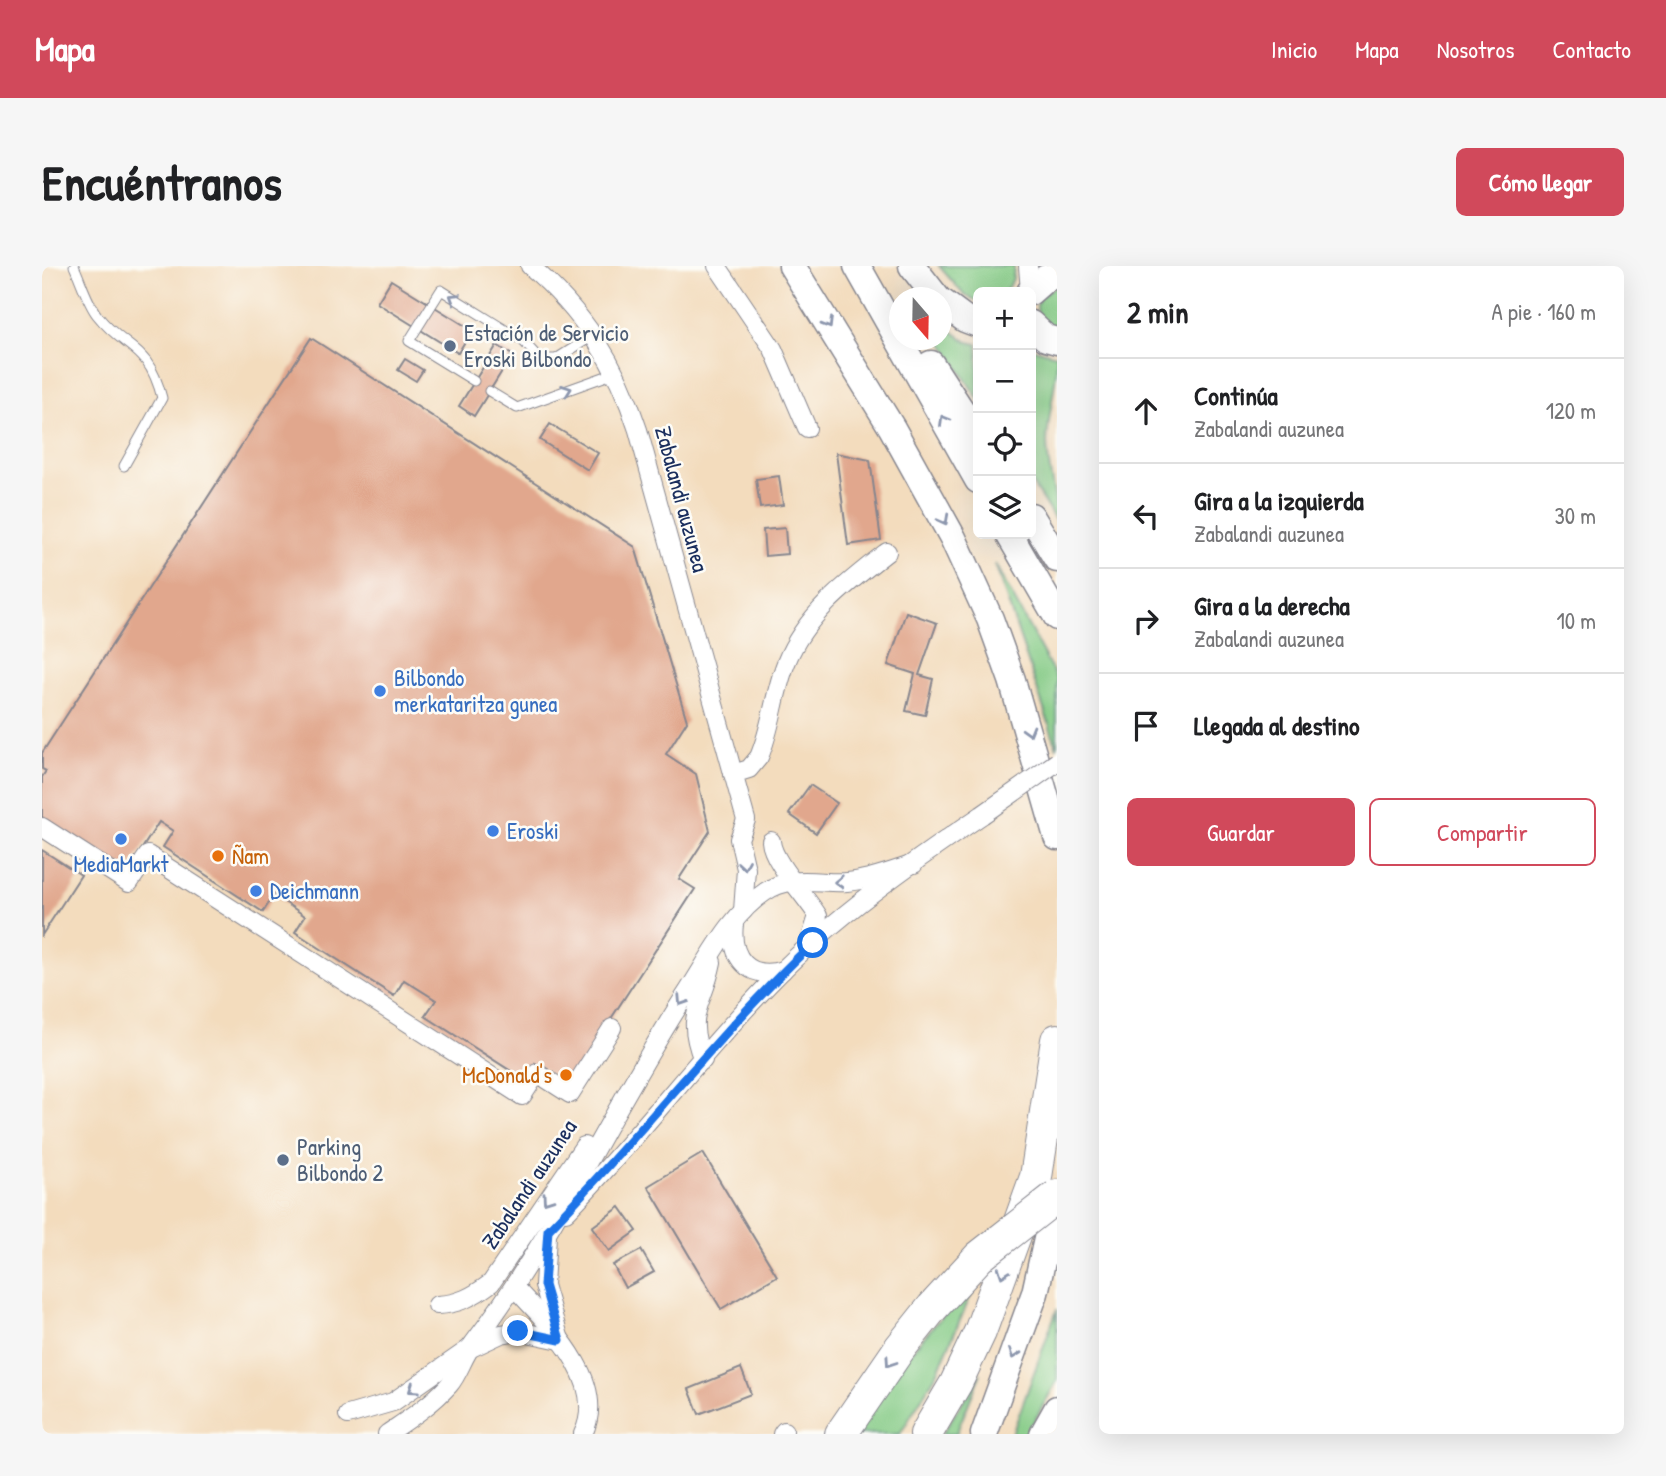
<!DOCTYPE html>
<html lang="es">
<head>
<meta charset="utf-8">
<style>
  body { margin:0; font-family:"Patrick Hand",sans-serif; background:#f6f6f6; color:#202124 }
  .controls { position:absolute; right:21px; top:21px; display:grid; overflow:hidden; border-radius:10px; box-shadow:0 7px 28px #0002 }
  .controls button { width:63px; height:63px; display:grid; place-items:center; padding:0; border:0; border-bottom:2px solid #e0e0e0; background:#fff; color:#202124; font:35px sans-serif }
  .compass { position:absolute; left:847px; top:21px; width:63px; height:63px; border-radius:50%; background:#fff; box-shadow:0 7px 28px #0002; rotate:160deg }
  .stop { position:absolute; width:21px; height:21px; margin:-16px; border:5px solid #1a73e8; border-radius:50%; background:#fff }
  .stop.end { background:#1a73e8; border-color:#fff; box-shadow:0 2px 7px #0008 }
  .list { margin:0; padding:0; list-style:none }
  h2 { display:flex; justify-content:space-between; align-items:center; height:91px; margin:0; padding:0 28px; font-size:30px }
  h2 small { font-size:23px; font-weight:400; color:#757577 }
  .list li { display:grid; grid-template-columns:46px 1fr auto; gap:21px; align-items:center; box-sizing:border-box; height:105px; padding:0 28px; border-top:2px solid #e0e0e0 }
  .list b { display:block; font-size:26px; white-space:nowrap }
  .list p { margin:0; font-size:23px; white-space:nowrap; color:#757577 }
  .list em { font-size:23px; font-style:normal; color:#757577 }
  .actions { display:flex; gap:14px; padding:21px 28px }
  .actions a { flex:1; padding:16px 0; border:2px solid #d1495b; border-radius:10px; text-align:center; font-size:24px; color:#d1495b }
  .actions .main { background:#d1495b; color:#fff }
  .icon { flex:none; width:38px; height:38px; fill:none; stroke:currentColor; stroke-width:2; stroke-linecap:round; stroke-linejoin:round }
  .map { position:relative; flex:none; width:1015px; height:1168px; overflow:hidden; border-radius:10px }
  header { display:flex; align-items:center; gap:42px; box-sizing:border-box; height:98px; padding:0 35px; background:#d1495b; color:#fff }
  header strong { font-size:33px }
  nav { display:flex; gap:38px; margin-inline-start:auto; font-size:24px }
  .intro { display:flex; align-items:center; justify-content:space-between; box-sizing:border-box; height:168px; padding:0 42px }
  h1 { margin:0; font-size:49px }
  .button { padding:18px 32px; border-radius:10px; background:#d1495b; color:#fff; font-size:24px; font-weight:700 }
  main { display:flex; gap:42px; padding:0 42px }
  aside { flex:1; background:#fff; border-radius:10px; box-shadow:0 7px 28px #0002 }
  .map>svg:first-child { display:block }
  .green { fill:#84ca85; stroke:#507c72; stroke-width:2 }
  .building { fill:#e1a78d }
  .lines { fill:none; stroke-linecap:round; stroke-linejoin:round }
  .lane-casing { stroke:#87868e; stroke-width:11 }
  .street-casing { stroke:#87868e; stroke-width:20 }
  .primary-casing { stroke:#87868e; stroke-width:29 }
  .highway-casing { stroke:#87868e; stroke-width:34 }
  .lane { stroke:#fff; stroke-width:9 }
  .street { stroke:#fff; stroke-width:18 }
  .primary { stroke:#fff; stroke-width:26 }
  .highway { stroke:#fff; stroke-width:32 }
  .street-bridge-casing { stroke:#87868e; stroke-width:20; stroke-linecap:butt }
  .highway-bridge-casing { stroke:#87868e; stroke-width:34; stroke-linecap:butt }
  .street-bridge { stroke:#fff; stroke-width:18 }
  .highway-bridge { stroke:#fff; stroke-width:32 }
  .oneway { stroke:#8d97ae }
  .route { stroke:#1a73e8; stroke-width:9 }
  .service-dot { fill:#5c6f8a; stroke:#fdfcf7; stroke-width:2.5 }
  .shop-dot { fill:#3f7fe0; stroke:#fdfcf7; stroke-width:2.5 }
  .food-dot { fill:#e8710a; stroke:#fdfcf7; stroke-width:2.5 }
  .labels { text-anchor:middle; stroke-width:5; stroke-linejoin:round; paint-order:stroke }
  .service-label { font-size:23px; fill:#4e5e75; stroke:#fdfcf7; text-anchor:start }
  .street-label { font-size:23px; fill:#1b2f5e; stroke:#fdfcf7 }
  .shop-label { font-size:23px; fill:#366cbe; stroke:#fdfcf7; text-anchor:start }
  .food-label { font-size:23px; fill:#c56008; stroke:#fdfcf7; text-anchor:start }
</style>
</head>
<body>
<header>
<strong>Mapa</strong>
<nav><a>Inicio</a><a>Mapa</a><a>Nosotros</a><a>Contacto</a></nav>
</header>
<div class="intro"><h1>Encuéntranos</h1><a class="button">Cómo llegar</a></div>
<main>
<div class="map">
<svg width="1015" height="1168" viewBox="0 0 1015 1168">
  <rect width="100%" height="100%" fill="#fdfcf7"/>
  <filter id="ink" filterUnits="userSpaceOnUse"><feTurbulence type="fractalNoise" baseFrequency=".0143" numOctaves="2"/><feDisplacementMap in="SourceGraphic" scale="14" xChannelSelector="R" yChannelSelector="G"/><feConvolveMatrix kernelMatrix="1 2 1 2 8 2 1 2 1" color-interpolation-filters="sRGB"/></filter>
  <filter id="wash" filterUnits="userSpaceOnUse"><feTurbulence type="fractalNoise" baseFrequency=".00686" numOctaves="4" result="noise"/><feDisplacementMap in="SourceGraphic" scale="28" xChannelSelector="R" yChannelSelector="G"/><feGaussianBlur stdDeviation="1.57" result="paint"/><feColorMatrix in="noise" values="0 0 0 0 0 0 0 0 0 0 0 0 0 0 0 0 0 1.4 0 .05"/><feComposite in="paint" operator="in"/></filter>
  <g filter="url(#wash)">
    <rect width="100%" height="100%" fill="#f3dcbd"/>
    <g class="green">
      <polygon points="897,0 972,0 971,13 963,26 936,26 936,35 922,29"/>
      <path d="M 1015,19 L 1015,65 C 1001,56 990,50 997,31 Z"/>
      <polygon points="900,58 926,76 936,78 936,133 899,74"/>
      <path d="M 989,82 L 1015,89 C 1015,119 1006,146 1005,176 C 1005,204 1015,230 1015,257 L 989,216 Z"/>
      <polygon points="953,298 1015,413 1015,482"/>
      <polygon points="939,1006 895,1107 858,1168 813,1168 867,1088"/>
      <polygon points="1015,1043 1015,1115 985,1168 970,1168"/>
      <polygon points="939,1107 914,1168 900,1168"/>
    </g>
    <g id="blocks">
      <g class="building">
        <polygon points="349,14 430,64 416,87 335,37"/>
        <polygon points="269,72 593,281 645,455 624,488 654,508 668,565 637,613 653,623 526,819 493,797 483,814 383,750 394,734 362,714 352,730 253,666 263,650 232,629 221,646 121,581 131,565 117,556 85,606 0,551 0,511 4,505 0,503 0,487"/>
        <polygon points="455,79 470,89 432,150 417,140"/>
        <polygon points="363,93 381,104 374,115 356,104"/>
        <polygon points="508,158 556,187 546,204 498,174"/>
        <polygon points="794,187 828,194 839,274 806,279"/>
        <polygon points="737,210 741,239 718,242 714,213"/>
        <polygon points="743,262 745,288 723,290 721,264"/>
        <polygon points="864,346 895,357 877,409 891,413 883,449 864,445 873,408 846,399"/>
        <polygon points="768,519 795,537 774,567 747,548"/>
        <polygon points="0,584 39,609 0,669"/>
        <polygon points="661,887 735,1010 679,1043 606,920"/>
        <polygon points="578,941 595,965 567,985 550,961"/>
        <polygon points="599,984 612,1006 583,1022 571,999"/>
        <polygon points="699,1102 709,1128 657,1148 647,1123"/>
      </g>
    </g>
  </g>
  <g filter="url(#ink)">
    <use href="#blocks" fill-opacity="0" stroke="#87868e" stroke-width="2"/>
    <g class="lines">
      <g class="lane-casing">
        <g id="lane">
          <path d="M 32,0 C 39,15 45,36 55,49 C 84,86 106,77 120,132 L 82,200"/>
          <polyline points="432,115 367,75 399,24 481,75 495,90 504,93 514,93 552,69"/>
          <polyline points="447,125 475,142 573,107"/>
        </g>
      </g>
      <g class="street-casing">
        <g id="street">
          <path d="M 488,0 C 541,45 575,98 596,164 L 704,554 L 697,573 L 704,603 L 701,645"/>
          <polyline points="675,0 731,83 765,162"/>
          <polyline points="986,0 988,26"/>
          <path d="M 691,508 L 707,503 L 717,491 C 730,461 732,427 744,397 C 763,349 805,317 845,286"/>
          <polyline points="0,561 87,617 106,589 480,830 495,807 528,828 570,762"/>
          <path d="M 729,575 C 730,595 764,630 776,650 L 767,678"/>
          <path d="M 692,658 C 688,691 706,715 741,704"/>
          <path d="M 661,794 C 642,746 661,741 670,696"/>
          <path d="M 524,946 C 597,872 659,787 732,713 C 791,652 869,597 940,549"/>
          <polyline points="505,970 502,1019 518,1074"/>
          <path d="M 473,1022 C 506,1058 567,1115 541,1168"/>
          <path d="M 395,1039 C 417,1038 430,1031 449,1017 L 542,880"/>
          <polyline points="306,1149 351,1136 427,1083 459,1068 476,1065 518,1074"/>
          <path d="M 345,1168 C 367,1153 389,1139 407,1119 C 417,1108 421,1090 431,1078 C 513,970 569,844 643,730 C 666,695 688,649 723,626 C 749,608 777,618 805,616 C 828,614 850,605 872,598"/>
          <polyline points="740,1168 742,1165"/>
        </g>
      </g>
      <g class="primary-casing">
        <g id="primary">
          <polyline points="750,0 850,162 911,272 948,353 970,414 1015,571"/>
          <polyline points="815,0 936,214"/>
          <polyline points="870,0 895,32"/>
          <polyline points="988,26 1004,12 1015,9"/>
          <polyline points="900,36 923,53 936,58"/>
          <polyline points="989,58 1004,72 1015,75"/>
          <polyline points="889,98 936,170"/>
          <polyline points="989,250 1015,293"/>
          <polyline points="967,268 1015,351"/>
          <polyline points="942,1168 993,1027 1015,928"/>
          <polyline points="1001,1168 1015,1143"/>
        </g>
      </g>
      <g class="highway-casing">
        <g id="highway">
          <polyline points="799,1168 858,1082 890,1042"/>
          <polyline points="884,1168 914,1117 938,1066 994,911 1015,774"/>
        </g>
      </g>
      <use href="#lane" class="lane"/>
      <use href="#street" class="street"/>
      <use href="#primary" class="primary"/>
      <use href="#highway" class="highway"/>
      <g class="street-bridge-casing">
        <polyline id="street-bridge" points="940,549 1015,496"/>
      </g>
      <g class="highway-bridge-casing">
        <polyline id="highway-bridge" points="890,1042 937,991 1015,930"/>
      </g>
      <use href="#street-bridge" class="street-bridge"/>
      <use href="#highway-bridge" class="highway-bridge"/>
    </g>
    <defs><path id="oneway-chevron" d="M-2-3.5L2.5 0L-2 3.5" fill="none" stroke-width="1.6" stroke-linecap="round" stroke-linejoin="round" transform="scale(1.75)"/></defs>
    <g class="oneway">
      <use href="#oneway-chevron" transform="translate(412 32) rotate(-148)"/>
      <use href="#oneway-chevron" transform="translate(786 58) rotate(59)"/>
      <use href="#oneway-chevron" transform="translate(525 124) rotate(-20)"/>
      <use href="#oneway-chevron" transform="translate(902 154) rotate(-120)"/>
      <use href="#oneway-chevron" transform="translate(902 254) rotate(62)"/>
      <use href="#oneway-chevron" transform="translate(987 465) rotate(74)"/>
      <use href="#oneway-chevron" transform="translate(702 599) rotate(81)"/>
      <use href="#oneway-chevron" transform="translate(797 616) rotate(178)"/>
      <use href="#oneway-chevron" transform="translate(640 735) rotate(123)"/>
      <use href="#oneway-chevron" transform="translate(505 933) rotate(125)"/>
      <use href="#oneway-chevron" transform="translate(961 1007) rotate(109)"/>
      <use href="#oneway-chevron" transform="translate(972 1088) rotate(110)"/>
      <use href="#oneway-chevron" transform="translate(848 1096) rotate(124)"/>
      <use href="#oneway-chevron" transform="translate(371 1123) rotate(145)"/>
    </g>
  </g>
  <g class="lines" filter="url(#ink)">
    <path class="route" d="M 476,1065 L 518,1074 L 502,1019 L 506,964 C 597,872 676,767 771,677"/>
  </g>
  <g class="service-dot">
    <circle cx="408" cy="80" r="7"/>
    <circle cx="241" cy="894" r="7"/>
  </g>
  <g class="shop-dot">
    <circle cx="338" cy="425" r="7"/>
    <circle cx="451" cy="565" r="7"/>
    <circle cx="79" cy="573" r="7"/>
    <circle cx="214" cy="625" r="7"/>
  </g>
  <g class="food-dot">
    <circle cx="176" cy="590" r="7"/>
    <circle cx="524" cy="809" r="7"/>
  </g>
  <g class="labels">
    <g class="service-label">
      <text x="422" y="75">Estación de Servicio<tspan x="422" dy="26">Eroski Bilbondo</tspan></text>
      <text x="255" y="889">Parking<tspan x="255" dy="26">Bilbondo 2</tspan></text>
    </g>
    <g class="street-label">
      <text transform="translate(640 233) rotate(75)" y="8">Zabalandi auzunea</text>
      <text transform="translate(487 918) rotate(-56)" y="8">Zabalandi auzunea</text>
    </g>
    <g class="shop-label">
      <text x="352" y="420">Bilbondo<tspan x="352" dy="26">merkataritza gunea</tspan></text>
      <text x="465" y="573">Eroski</text>
      <text x="79" y="606" text-anchor="middle">MediaMarkt</text>
      <text x="228" y="633">Deichmann</text>
    </g>
    <g class="food-label">
      <text x="190" y="598">Ñam</text>
      <text x="510" y="817" text-anchor="end">McDonald's</text>
    </g>
  </g>
</svg>
<div class="controls">
<button>+</button>
<button>−</button>
<button><svg class="icon" aria-label="locate" viewBox="0 0 24 24"><circle cx="12" cy="12" r="6"/><path d="M12 2v4M12 18v4M2 12h4M18 12h4"/></svg></button>
<button><svg class="icon" aria-label="layers" viewBox="0 0 24 24"><path d="M12 4l9 5-9 5-9-5zM3 14l9 5 9-5"/></svg></button>
</div>
<svg class="compass" viewBox="-18 -18 36 36"><path d="M0-13l5 13h-10z" fill="#e53935"/><path d="M0 13l5-13h-10z" fill="#757577"/></svg>
<div class="stop" style="left:771px;top:677px"></div>
<div class="stop end" style="left:476px;top:1065px"></div>
</div>
<aside>
<h2>2 min<small>A pie · 160 m</small></h2>
<ul class="list">
<li><svg class="icon" aria-label="ahead" viewBox="0 0 24 24"><path d="M12 20V5M6 11l6-6 6 6"/></svg><div><b>Continúa</b><p>Zabalandi auzunea</p></div><em>120 m</em></li>
<li><svg class="icon" aria-label="left" viewBox="0 0 24 24"><path d="M17 20v-9H6M10 6l-5 5 5 5"/></svg><div><b>Gira a la izquierda</b><p>Zabalandi auzunea</p></div><em>30 m</em></li>
<li><svg class="icon" aria-label="right" viewBox="0 0 24 24"><path d="M7 20v-9h11M14 6l5 5-5 5"/></svg><div><b>Gira a la derecha</b><p>Zabalandi auzunea</p></div><em>10 m</em></li>
<li><svg class="icon" aria-label="arrive" viewBox="0 0 24 24"><path d="M6 21V4h12l-3 4 3 4H6"/></svg><div><b>Llegada al destino</b></div></li>
</ul>
<div class="actions"><a class="main">Guardar</a><a>Compartir</a></div>
</aside>
</main>
</body>
</html>
